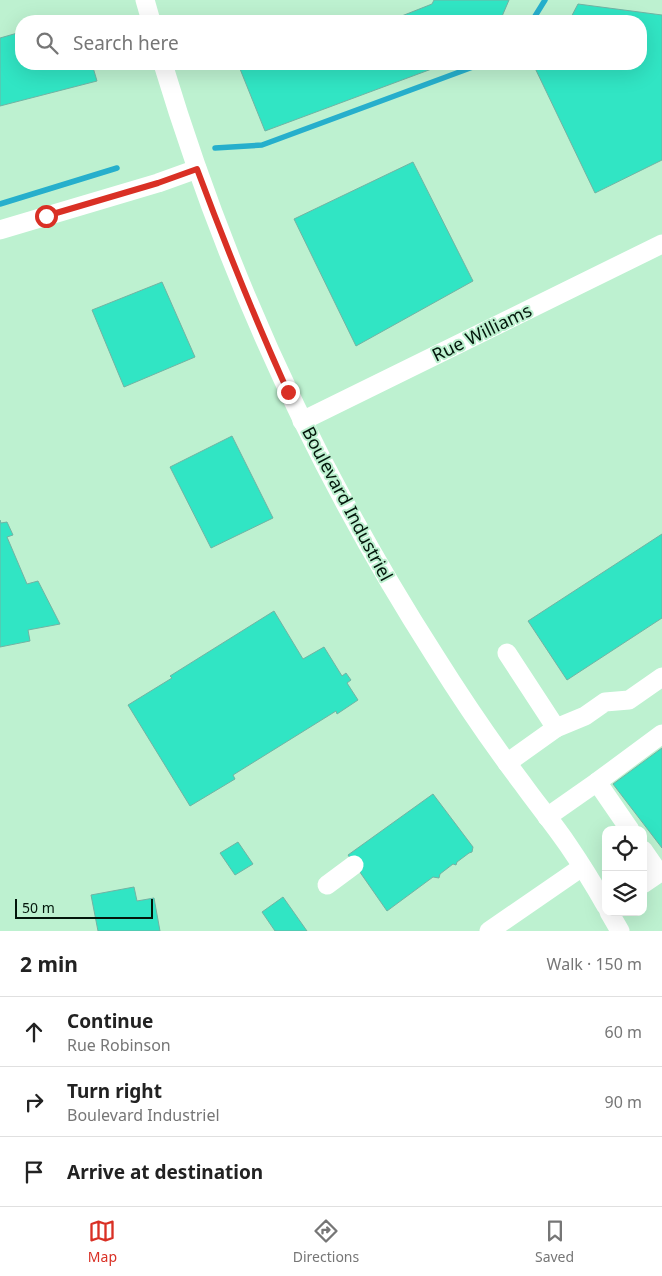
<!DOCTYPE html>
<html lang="en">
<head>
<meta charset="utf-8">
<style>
  body { margin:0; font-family:"Noto Sans",sans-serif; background:#f6f6f6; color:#222 }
  .controls { position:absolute; right:15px; bottom:15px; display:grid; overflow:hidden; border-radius:10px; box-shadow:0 5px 20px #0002 }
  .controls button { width:45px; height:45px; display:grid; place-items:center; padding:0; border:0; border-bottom:1px solid #e0e0e0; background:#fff; color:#222; font:25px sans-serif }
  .scale { position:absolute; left:15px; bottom:12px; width:138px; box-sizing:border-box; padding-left:5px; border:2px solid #03160b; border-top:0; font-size:14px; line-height:18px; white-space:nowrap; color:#03160b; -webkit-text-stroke:4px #bdf1d0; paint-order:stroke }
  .stop { position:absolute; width:15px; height:15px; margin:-11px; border:4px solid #d93025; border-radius:50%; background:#fff }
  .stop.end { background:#d93025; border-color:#fff; box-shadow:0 1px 5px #0008 }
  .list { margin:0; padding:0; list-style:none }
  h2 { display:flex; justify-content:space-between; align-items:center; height:65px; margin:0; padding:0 20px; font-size:21px }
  h2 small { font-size:16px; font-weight:400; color:#767676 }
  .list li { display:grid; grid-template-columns:32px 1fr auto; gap:15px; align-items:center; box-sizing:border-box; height:70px; padding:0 20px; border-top:1px solid #e0e0e0 }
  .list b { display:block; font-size:19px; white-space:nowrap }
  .list p { margin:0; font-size:16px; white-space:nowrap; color:#767676 }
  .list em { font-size:16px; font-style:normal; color:#767676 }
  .icon { flex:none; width:28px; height:28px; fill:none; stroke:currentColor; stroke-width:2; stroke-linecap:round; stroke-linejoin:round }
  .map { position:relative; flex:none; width:662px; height:931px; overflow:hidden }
  .search { position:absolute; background:#fff; box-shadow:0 5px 20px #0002; left:15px; right:15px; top:15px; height:55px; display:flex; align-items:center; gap:12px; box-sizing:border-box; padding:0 18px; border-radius:20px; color:#767676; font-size:19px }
  .sheet { height:275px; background:#fff }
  nav { display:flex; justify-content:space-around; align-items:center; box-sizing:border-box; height:70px; border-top:1px solid #e0e0e0; background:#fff; font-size:14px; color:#767676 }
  nav a { display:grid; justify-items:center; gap:2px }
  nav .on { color:#d93025 }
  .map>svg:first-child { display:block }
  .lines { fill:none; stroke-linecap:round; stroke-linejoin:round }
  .stream { stroke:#26afcc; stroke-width:5.5 }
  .building { fill:#31e5c4; stroke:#72b3a3 }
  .minor { stroke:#fff; stroke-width:19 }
  .route { stroke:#d93025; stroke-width:6 }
  .labels { text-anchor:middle; stroke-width:4; stroke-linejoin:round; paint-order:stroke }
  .street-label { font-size:18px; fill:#03160b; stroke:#bdf1d0 }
</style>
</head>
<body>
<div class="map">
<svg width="662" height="931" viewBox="0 0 662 931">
  <rect width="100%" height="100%" fill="#bdf1d0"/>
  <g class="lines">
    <g class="stream">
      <polyline points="532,21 545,0"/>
      <polyline points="215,148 262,145 481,64"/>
      <polyline points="0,204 117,168"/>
    </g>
  </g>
  <g class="building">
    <polygon points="434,0 509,0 500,21 389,21 432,4"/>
    <polygon points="578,4 662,15 662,160 595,193 534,66 538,64 641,64 641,21 569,21"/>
    <polygon points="79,17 80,21 62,21"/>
    <polygon points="21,32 21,64 92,64 97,81 0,106 0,38"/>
    <polygon points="238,64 445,64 265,131"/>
    <polygon points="413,162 473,281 356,346 294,219"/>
    <polygon points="162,282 195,357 124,387 92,310"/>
    <polygon points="232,436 273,518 211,548 170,467"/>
    <polygon points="0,520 1,523 7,522 13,535 7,537 27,584 38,581 60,624 28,630 30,641 0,647"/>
    <polygon points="662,534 662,618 567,680 528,621"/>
    <polygon points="274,611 303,659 324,647 342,676 346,673 351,680 347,683 358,700 337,714 336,711 233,775 235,779 190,806 128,705 172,678 170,676"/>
    <polygon points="662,748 662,848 613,784"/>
    <polygon points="433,794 473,847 472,852 469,853 457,862 456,865 453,864 440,874 439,878 433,877 387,911 348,855"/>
    <polygon points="238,842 253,864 235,875 220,853"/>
    <polygon points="134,887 137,901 154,898 160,931 98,931 91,895"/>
    <polygon points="283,897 307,931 275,931 262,912"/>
  </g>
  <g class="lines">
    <g class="minor">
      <polyline points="145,0 151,21"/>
      <path d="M 163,64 C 226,273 317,472 435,656 C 462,699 491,742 522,783 C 537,804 553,823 568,845 C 581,864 594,885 606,906"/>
      <polyline points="0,230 158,183 197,169"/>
      <polyline points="302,421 662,244"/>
      <polyline points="556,728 585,716 605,702 629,700 662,677"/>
      <polyline points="507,763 556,728 507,653"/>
      <polyline points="597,782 662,734"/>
      <polyline points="547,817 597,782 630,830"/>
      <polyline points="643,850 659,873 643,884"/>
      <polyline points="327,885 354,865"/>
      <polyline points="609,912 620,931"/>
      <polyline points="489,931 582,867"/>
    </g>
  </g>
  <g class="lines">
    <path class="route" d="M 46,216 L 158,183 L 197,169 C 225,244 255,319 288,392"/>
  </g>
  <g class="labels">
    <g class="street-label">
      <text transform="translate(482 333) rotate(-26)" y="6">Rue Williams</text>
      <text transform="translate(347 504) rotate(62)" y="6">Boulevard Industriel</text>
    </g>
  </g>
</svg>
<div class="controls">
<button><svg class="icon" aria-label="locate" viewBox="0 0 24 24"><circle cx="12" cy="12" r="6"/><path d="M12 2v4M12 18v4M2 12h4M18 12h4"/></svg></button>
<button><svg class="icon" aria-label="layers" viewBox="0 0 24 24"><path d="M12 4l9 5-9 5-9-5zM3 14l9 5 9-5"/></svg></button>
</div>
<div class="scale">50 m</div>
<div class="stop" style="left:46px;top:216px"></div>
<div class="stop end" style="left:288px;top:392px"></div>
<div class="search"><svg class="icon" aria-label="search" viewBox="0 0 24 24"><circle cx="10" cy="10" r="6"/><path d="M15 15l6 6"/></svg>Search here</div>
</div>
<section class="sheet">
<h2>2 min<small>Walk · 150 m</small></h2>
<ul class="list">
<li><svg class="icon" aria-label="ahead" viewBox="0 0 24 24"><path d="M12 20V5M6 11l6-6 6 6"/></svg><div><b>Continue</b><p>Rue Robinson</p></div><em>60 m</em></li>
<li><svg class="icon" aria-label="right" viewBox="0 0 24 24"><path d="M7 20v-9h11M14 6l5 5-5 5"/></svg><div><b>Turn right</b><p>Boulevard Industriel</p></div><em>90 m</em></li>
<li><svg class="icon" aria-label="arrive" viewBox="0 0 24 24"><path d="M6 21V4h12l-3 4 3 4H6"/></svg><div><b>Arrive at destination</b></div></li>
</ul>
</section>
<nav>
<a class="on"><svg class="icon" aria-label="map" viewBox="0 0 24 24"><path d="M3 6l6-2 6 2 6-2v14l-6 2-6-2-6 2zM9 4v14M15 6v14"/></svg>Map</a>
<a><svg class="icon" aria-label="directions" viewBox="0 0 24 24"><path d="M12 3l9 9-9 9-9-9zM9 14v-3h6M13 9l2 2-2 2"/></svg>Directions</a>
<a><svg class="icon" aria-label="saved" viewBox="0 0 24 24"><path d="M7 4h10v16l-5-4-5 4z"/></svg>Saved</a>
</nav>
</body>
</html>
